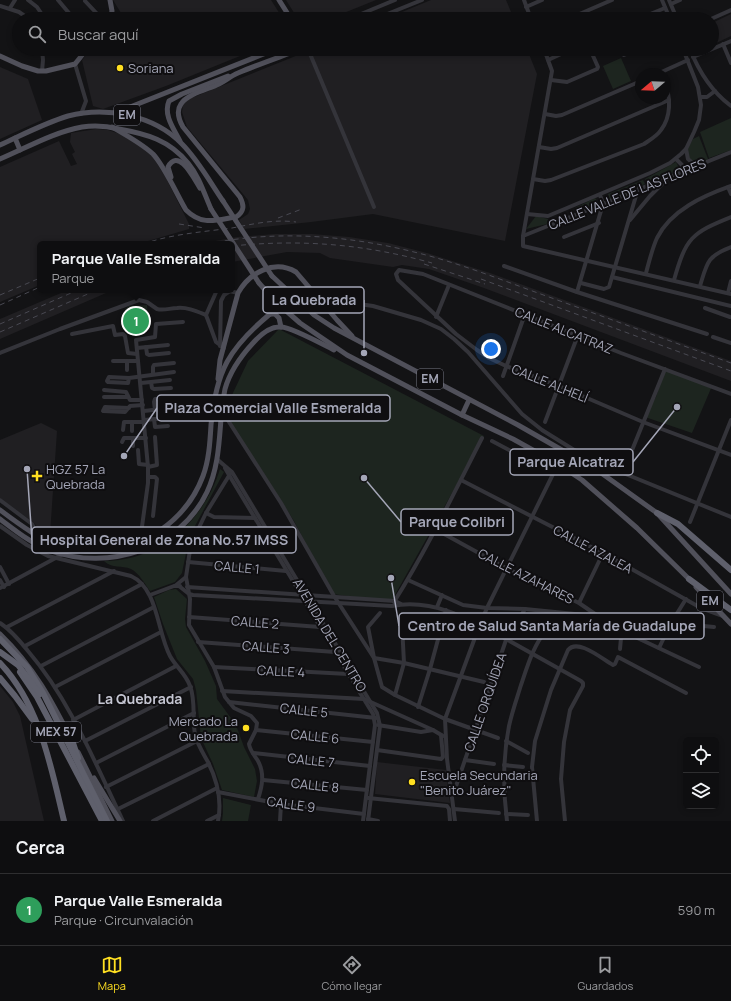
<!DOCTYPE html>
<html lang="es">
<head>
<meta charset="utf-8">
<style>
  body { margin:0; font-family:Manrope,sans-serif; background:#1c1c1e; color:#f1f3f6 }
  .controls { position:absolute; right:12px; bottom:12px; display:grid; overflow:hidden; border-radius:6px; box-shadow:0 2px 6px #0003 }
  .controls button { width:36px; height:36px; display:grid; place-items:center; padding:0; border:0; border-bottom:1px solid #2e2e30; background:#0e0e10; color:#f1f3f6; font:20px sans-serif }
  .compass { position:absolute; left:635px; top:68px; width:36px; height:36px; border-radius:50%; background:#0e0e10; box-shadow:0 2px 6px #0003; rotate:251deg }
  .you { position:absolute; left:491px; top:349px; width:14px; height:14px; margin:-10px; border:3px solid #fff; border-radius:50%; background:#1a73e8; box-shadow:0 0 0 6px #1a73e833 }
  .badge { display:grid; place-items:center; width:26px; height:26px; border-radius:50%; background:#ffdf21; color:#fff; font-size:13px; font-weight:700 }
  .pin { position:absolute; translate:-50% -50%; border:2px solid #fff; box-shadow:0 1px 4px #0006 }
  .popup { position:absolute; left:37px; top:241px; width:198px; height:52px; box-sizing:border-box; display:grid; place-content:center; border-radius:6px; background:#0e0e10; filter:drop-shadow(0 1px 3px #0005); font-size:13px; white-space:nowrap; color:#9b9c9f }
  .popup b { font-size:15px; color:#f1f3f6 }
  .popup::after { content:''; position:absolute; left:50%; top:100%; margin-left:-8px; border:8px solid transparent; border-top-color:#0e0e10 }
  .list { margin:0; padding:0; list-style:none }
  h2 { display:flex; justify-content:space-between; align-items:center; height:52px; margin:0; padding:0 16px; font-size:17px }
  h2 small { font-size:13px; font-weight:400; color:#9b9c9f }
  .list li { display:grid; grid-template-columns:26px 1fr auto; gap:12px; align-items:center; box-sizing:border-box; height:72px; padding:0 16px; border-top:1px solid #2e2e30 }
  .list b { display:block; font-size:15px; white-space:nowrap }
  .list p { margin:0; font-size:13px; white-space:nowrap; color:#9b9c9f }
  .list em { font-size:13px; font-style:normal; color:#9b9c9f }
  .icon { flex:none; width:22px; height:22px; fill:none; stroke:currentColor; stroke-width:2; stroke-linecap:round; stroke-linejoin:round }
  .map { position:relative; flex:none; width:731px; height:821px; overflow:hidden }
  .search { position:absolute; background:#0e0e10; box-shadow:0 2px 6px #0003; left:12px; right:12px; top:12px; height:44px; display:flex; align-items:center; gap:10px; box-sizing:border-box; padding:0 14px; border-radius:22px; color:#9b9c9f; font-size:15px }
  .sheet { height:124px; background:#0e0e10 }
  nav { display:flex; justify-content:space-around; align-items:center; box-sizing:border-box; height:56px; border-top:1px solid #2e2e30; background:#0e0e10; font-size:11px; color:#9b9c9f }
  nav a { display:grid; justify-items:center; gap:2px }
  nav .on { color:#ffdf21 }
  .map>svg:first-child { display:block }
  .built { fill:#201f22 }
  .green { fill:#1d251f }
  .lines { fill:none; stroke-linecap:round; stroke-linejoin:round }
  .minor { stroke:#34343a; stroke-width:4 }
  .major { stroke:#50505a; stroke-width:5 }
  .highway { stroke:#5f606c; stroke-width:6 }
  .rail { stroke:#494952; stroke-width:1; stroke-dasharray:5 4; stroke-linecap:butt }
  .major-bridge { stroke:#50505a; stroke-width:5 }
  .highway-bridge { stroke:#5f606c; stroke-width:6 }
  .poi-dot { fill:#ffdf21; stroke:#0f0e10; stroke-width:1.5 }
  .labels { text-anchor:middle; stroke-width:4; stroke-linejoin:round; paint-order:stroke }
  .shield { fill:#0f0e10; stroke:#777885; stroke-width:1 }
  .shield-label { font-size:12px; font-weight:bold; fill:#a4a6b7 }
  .poi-label { font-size:13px; fill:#a4a6b7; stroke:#0f0e10; text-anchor:start }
  .street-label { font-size:13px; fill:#a4a6b7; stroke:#0f0e10 }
  .neighbourhood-label { font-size:14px; font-weight:bold; fill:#c5c6d2; stroke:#0f0e10 }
  .leader { fill:none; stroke:#a4a6b7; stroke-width:1.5 }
  .callout-dot { fill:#a4a6b7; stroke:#0f0e10; stroke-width:1.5 }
  .callout { fill:#0f0e10; stroke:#a4a6b7; stroke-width:1.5 }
  .callout-label { font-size:14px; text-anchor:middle; font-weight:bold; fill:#a4a6b7 }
</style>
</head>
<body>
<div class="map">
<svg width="731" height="821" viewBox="0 0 731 821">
  <rect width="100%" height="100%" fill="#131315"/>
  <g class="built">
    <polygon points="113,0 271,0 283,19 117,19 121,13"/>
    <polygon points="286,0 376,0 329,19 298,19"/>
    <polygon points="431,0 506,0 514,19 385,19"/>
    <polygon points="731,14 731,36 712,45 712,23"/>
    <polygon points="91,49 257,49 166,86 103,109 93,106 82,60"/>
    <polygon points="313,49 527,49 537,74 505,241 373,214 311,222 244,229 239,220 248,214 250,209 248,200 187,127 182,112 183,105 189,99"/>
    <polygon points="0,67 28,79 42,120 0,139"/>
    <polygon points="96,129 108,130 123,135 135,142 153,157 166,178 189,224 189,229 138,244 40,244 40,285 0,302 0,167 59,141 71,166 77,164 72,154 75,152 70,142 71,133"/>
    <polygon points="275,234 312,234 349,237 388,243 427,253 490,273 731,361 731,381 484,288 429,269 402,265 393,267 330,258 320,253 287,252 232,262 232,244 199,244 237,237"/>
    <polygon points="68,290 113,290 0,339 0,319"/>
    <polygon points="41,423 57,431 50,535 43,534 34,523 0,498 0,440"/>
    <polygon points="0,686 13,702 20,716 44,821 0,821"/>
    <polygon points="377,762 446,770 450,803 375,794"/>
  </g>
  <g class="green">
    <polygon points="621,58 631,81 613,89 603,66"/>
    <polygon points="731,118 731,150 709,158 700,132"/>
    <polygon points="699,136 708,159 707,161 693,163 689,159 687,149 693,139"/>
    <polygon points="676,162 680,170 647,184 645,179"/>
    <polygon points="643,180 645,184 610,200 608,194"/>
    <polygon points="595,198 599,203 577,212 575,208"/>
    <polygon points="536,216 548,219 547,224 526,229"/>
    <polygon points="147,305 148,318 144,323 141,332 131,334 127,328 125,309 129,306"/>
    <polygon points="279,329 484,436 391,602 333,594 294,521 224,412 248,361"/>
    <polygon points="665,369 712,386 692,433 645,417 656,397"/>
    <path d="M 220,469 L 224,472 L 195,526 L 188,543 L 182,573 L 175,582 L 150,591 C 145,584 139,573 131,569 C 122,565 112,569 104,561 C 160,561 204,521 220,469 Z"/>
    <polygon points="176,589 187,599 185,619 186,627 205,661 216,686 217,699 236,725 244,747 255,769 257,781 254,797 222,790 213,764 201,738 196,690 193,679 177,659 163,624 154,597 169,590"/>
    <polygon points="223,798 251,805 248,821 222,821 223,813"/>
  </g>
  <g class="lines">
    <g class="minor">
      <polyline points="28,0 37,7 45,19"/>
      <polyline points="58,0 74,19"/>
      <polyline points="524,0 531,19"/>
      <polyline points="662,0 670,19"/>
      <polyline points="669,0 677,19"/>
      <polyline points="85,1 102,19"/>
      <polyline points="671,4 680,0"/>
      <polyline points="0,6 19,12 29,19"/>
      <polyline points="526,7 542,0"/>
      <polyline points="10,8 15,0"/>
      <polyline points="349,19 395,0"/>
      <polyline points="375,19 422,0"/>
      <polyline points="568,19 612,0"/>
      <polyline points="638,19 665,8"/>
      <polyline points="711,19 731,10"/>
      <polyline points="723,44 731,63"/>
      <polyline points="42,49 43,60 42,71"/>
      <polyline points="308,49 374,207"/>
      <polyline points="544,49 552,71 523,236 523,246 731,294"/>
      <polyline points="621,49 624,55 638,49"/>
      <path d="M 690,49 C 699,72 711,91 731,106"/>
      <polyline points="693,57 731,41"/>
      <polyline points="548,60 572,49"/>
      <polyline points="75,64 86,101 81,114"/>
      <polyline points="657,74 688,60"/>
      <polyline points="551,80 567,82 597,69 598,67 590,49"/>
      <polyline points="700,97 707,97 715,91"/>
      <polyline points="545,114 556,116 562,115 641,81"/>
      <polyline points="539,147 551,149 557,148 669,100"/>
      <polyline points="686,149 688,159 696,166"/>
      <polyline points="676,159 682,165 683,171"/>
      <path d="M 533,179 L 545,181 L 551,180 L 644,144 C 650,140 657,136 661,130 C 671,117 671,98 665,84"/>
      <polyline points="728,187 731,194"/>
      <polyline points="527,214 548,216 650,173 670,163 681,154 686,149 694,132 699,120 701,105 698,87 683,49"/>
      <polyline points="630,220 650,196 668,178"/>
      <polyline points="523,236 731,152"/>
      <polyline points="564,237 599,223"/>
      <polyline points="504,266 577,292 707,334"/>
      <path d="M 646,273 C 649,262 652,249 657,238 C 671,210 703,196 731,186"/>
      <polyline points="612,277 731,306"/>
      <path d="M 674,280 C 686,238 691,233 731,217"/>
      <polyline points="581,283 604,289 609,287 638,189"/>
      <path d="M 700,286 C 707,263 707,256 731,247"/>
      <polyline points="217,290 206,315 216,342 224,348"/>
      <polyline points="225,290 238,293"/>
      <polyline points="577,292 603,204 600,195"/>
      <polyline points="728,293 731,281"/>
      <polyline points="300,302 345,302 373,306 421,320 441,329 454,339 468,352 522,414 542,430 587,458 597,470 617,471 623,473 731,517"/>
      <polyline points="705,308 730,317"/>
      <polyline points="436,317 449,285"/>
      <polyline points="72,334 113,326 115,335 123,334 125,336 128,353 137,354"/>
      <polyline points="713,337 731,343"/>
      <polyline points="220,346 221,301 224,295 230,291"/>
      <polyline points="146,347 147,354 149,355 169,353"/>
      <polyline points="137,348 168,345"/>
      <path d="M 0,353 L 60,329 L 139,300 L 147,302 L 157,309 C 164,311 170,308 177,308 C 187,307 196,311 206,315"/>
      <polyline points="113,361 138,361"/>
      <polyline points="127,370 127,361"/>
      <polyline points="153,374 153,367 154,365 174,363"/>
      <polyline points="503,376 525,314"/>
      <polyline points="129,378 128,383 108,382 107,381 109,377 129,378 174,372"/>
      <polyline points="151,382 152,388 154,389 171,388"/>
      <polyline points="141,383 170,380"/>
      <polyline points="104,390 126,392 130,400 142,400"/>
      <polyline points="731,394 621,353 423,274 399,270 396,274 398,280 456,334 477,350 489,358 506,366 559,386 643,422 731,455"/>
      <polyline points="104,397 128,397"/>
      <polyline points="129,408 105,407 103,411 125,412 130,406 143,405"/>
      <polyline points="155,410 154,402 155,399 170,398"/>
      <polyline points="144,411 170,408"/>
      <polyline points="222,411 281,503 334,596 374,658 404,663 484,682"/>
      <polyline points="154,419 155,427 168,426"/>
      <polyline points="144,420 168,418"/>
      <polyline points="545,422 578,335"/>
      <polyline points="123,430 124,422 144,422"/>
      <polyline points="132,431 132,422"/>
      <polyline points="492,441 553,473"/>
      <polyline points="122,442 124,438 146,438"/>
      <polyline points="133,446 133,438"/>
      <polyline points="138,450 139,464 148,465"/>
      <polyline points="218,460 232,472 377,713 380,726 368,821"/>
      <polyline points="626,465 665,369"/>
      <polyline points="148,467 157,465 155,437"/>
      <polyline points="225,468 229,475 305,601 335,652 373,714 375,725 363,821"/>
      <path d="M 230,474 L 206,513 L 193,540 L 190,550 L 186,577 L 190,599 L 189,625 L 214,667 L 225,697 L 234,708 L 251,716 L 257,723 L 256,730 L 249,744 C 250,751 255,756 258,761 C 265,774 262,787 258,799"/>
      <polyline points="148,477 155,477 157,479 153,516"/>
      <polyline points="461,480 603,553 701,608 723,616"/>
      <polyline points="0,500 32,524 38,536"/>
      <polyline points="206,513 214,517 255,518"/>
      <polyline points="690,522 731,420"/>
      <path d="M 0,526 L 27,545 L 48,556 L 131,576 C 158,588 157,632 170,656 C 176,667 186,674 190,686 C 196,701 192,719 195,734 C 197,744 203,753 208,762 C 217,780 222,801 218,821"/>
      <polyline points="435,529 506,568 579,603 614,627 699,667"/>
      <polyline points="193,540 272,547"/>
      <polyline points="140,541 148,483 148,467 136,340 155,337 156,324 183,322"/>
      <polyline points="188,562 286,571"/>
      <polyline points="0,567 9,584"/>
      <polyline points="0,580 4,587"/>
      <polyline points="408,580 463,605 487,608 525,609 585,615 626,622 671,623 714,627"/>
      <polyline points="175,586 186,577"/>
      <path d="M 179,586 L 189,594 L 193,595 L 392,606 C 434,598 471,620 506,639 C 531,653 556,667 581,681 L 583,683 L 583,686 L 570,710 L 564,742 L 561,779 L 565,821"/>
      <polyline points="187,587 395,601 401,604"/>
      <polyline points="0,588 63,554"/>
      <polyline points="150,595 174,586 180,586"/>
      <path d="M 394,602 C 427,549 454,493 482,438"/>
      <polyline points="579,603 603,553"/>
      <polyline points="437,607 442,595"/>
      <polyline points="380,613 368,627 374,658 382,687 395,695 445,719 498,738"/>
      <polyline points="189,617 320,627"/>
      <path d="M 0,623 C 11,630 20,641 28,651 C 70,700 95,763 123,821"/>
      <polyline points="7,627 114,571"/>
      <polyline points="616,629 621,638 620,649"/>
      <polyline points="198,642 335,652"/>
      <polyline points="25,646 142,584"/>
      <polyline points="659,648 671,623 686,599"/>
      <polyline points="41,666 154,607"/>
      <polyline points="214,667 348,674"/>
      <polyline points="55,687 161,632"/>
      <polyline points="222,691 364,699 433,730"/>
      <polyline points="395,695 404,663 402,625"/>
      <polyline points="229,702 376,718"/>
      <polyline points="418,707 430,669 446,610"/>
      <polyline points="73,720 176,666"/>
      <polyline points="378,725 421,732 433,730 443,736"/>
      <polyline points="256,730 373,742"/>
      <polyline points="85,741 191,687"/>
      <polyline points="506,741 528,753"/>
      <polyline points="377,750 441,759 443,757 441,735"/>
      <polyline points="253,753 370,766"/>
      <polyline points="465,760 494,764"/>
      <polyline points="96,763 194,713"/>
      <polyline points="504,765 523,767"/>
      <polyline points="263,780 367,790"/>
      <polyline points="106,787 197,741"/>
      <polyline points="218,792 281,804 364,814"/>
      <polyline points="453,795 506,640 525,609"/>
      <polyline points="368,798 447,806 449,809 450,821"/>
      <polyline points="118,809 209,764"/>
      <polyline points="454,809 499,813"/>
      <polyline points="506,814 528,815"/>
      <polyline points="368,819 378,821"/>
      <polyline points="153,821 217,788"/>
      <polyline points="207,821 219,815"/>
      <polyline points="280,821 281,804"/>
      <polyline points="455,821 447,759 445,719 480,624 487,608 558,464"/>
      <path d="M 507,821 C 503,790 503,757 509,726 C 512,712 517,698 521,685 C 529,661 533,647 548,627"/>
      <path d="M 537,821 L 532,767 L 535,741 L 551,690 L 568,650 C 578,638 602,659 613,665 L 615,664 L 618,657 L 686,693"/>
    </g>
    <g class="major">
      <polyline points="110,0 112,11 110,19"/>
      <polyline points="279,0 291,19"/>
      <polyline points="0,56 22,66 38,71 46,71 75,64 87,49"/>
      <polyline points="115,113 276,49"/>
      <path d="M 112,127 C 126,135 141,143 153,154 C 165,167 177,195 186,210 C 202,226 216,220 236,217 C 245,211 244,205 240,197 L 183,127 C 179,120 176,111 181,104 C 187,94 209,89 219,84 C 225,81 231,76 238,73 C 259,64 280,57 301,49"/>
      <polyline points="15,138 20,150"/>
      <path d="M 180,141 C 174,129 163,115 169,101 L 182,94 L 228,76"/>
      <path d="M 0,145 C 22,135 45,123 68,116 C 106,106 154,115 182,144 C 198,160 210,182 223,201"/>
      <path d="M 0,159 C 26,148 54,132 82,127 C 94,125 107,126 119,129 C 147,134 169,140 188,163 C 199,176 204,193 211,209"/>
      <path d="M 171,177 L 168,167 C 179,147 194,179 200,188"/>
      <polyline points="272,276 314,315 334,328 518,425 597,470 657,513 731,594"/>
      <polyline points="259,283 275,301 300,323 347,355 462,415 513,439 558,464 582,480 637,528 691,581"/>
      <polyline points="266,293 270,305 270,314"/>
      <polyline points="270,314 275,314 279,318 281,327"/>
      <path d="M 218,379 L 220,360 L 238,293 C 249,273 274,259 296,272 L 337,320 L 352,336"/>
      <polyline points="462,415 469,400"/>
      <path d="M 0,510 C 20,525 40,540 65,548 C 75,551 86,551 95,551 C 143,550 186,521 203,476 C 209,460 210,442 211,425 C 216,371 229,348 270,314"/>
      <path d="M 0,519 C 16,531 32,544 51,551 C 109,571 180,549 207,492 C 218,469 219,444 221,419 C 222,409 223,399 225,389 C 230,371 241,356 253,343 C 260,335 271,326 281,327 C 291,327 324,345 334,350"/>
      <polyline points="696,587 731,624"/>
      <path d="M 0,634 C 34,667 52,701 73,743"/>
      <polyline points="78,752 112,821"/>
      <polyline points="94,778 120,821"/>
    </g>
    <g class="highway">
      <polyline points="657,513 678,524 731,570"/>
      <polyline points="689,579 731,610"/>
      <path d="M 0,663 C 40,705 51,767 64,821"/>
      <polyline points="20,672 37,697 102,821"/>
      <polyline points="0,678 15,696 32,719"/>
      <polyline points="72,740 78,758"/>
    </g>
    <g class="rail">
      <polyline points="278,218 302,209"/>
      <polyline points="179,224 205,228"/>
      <path d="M 143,244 C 172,234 202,232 232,228 C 253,224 274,219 296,222"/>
      <path d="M 207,244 C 276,230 346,235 414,252 C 460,263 504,281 549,297 C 610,319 670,341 731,363"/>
      <path d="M 232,246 C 302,239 364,244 432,263"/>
      <polyline points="424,264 485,284"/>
      <polyline points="481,279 731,371"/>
      <polyline points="0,295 40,278"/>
      <polyline points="0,305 40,287"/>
      <polyline points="0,324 78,290"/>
      <polyline points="0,332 97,290"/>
    </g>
    <g class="major-bridge">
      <polyline points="223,201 272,276"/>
      <polyline points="211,209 259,283"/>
    </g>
    <g class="highway-bridge">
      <polyline points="0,639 27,667 43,693 107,821"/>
      <polyline points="0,652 18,665 40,694"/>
    </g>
  </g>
  <g class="poi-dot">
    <circle cx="120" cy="68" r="4"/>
    <path d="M35 470h4v4h4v4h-4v4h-4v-4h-4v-4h4z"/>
    <circle cx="246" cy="728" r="4"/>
    <circle cx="412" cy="782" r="4"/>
  </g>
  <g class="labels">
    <g class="shield">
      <rect x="114" y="105" width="26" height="20" rx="3"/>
      <rect x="417" y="369" width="26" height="20" rx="3"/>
      <rect x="697" y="591" width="26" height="20" rx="3"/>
      <rect x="31" y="722" width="50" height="20" rx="3"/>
    </g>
    <g class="shield-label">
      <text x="127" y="119">EM</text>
      <text x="430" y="383">EM</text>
      <text x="710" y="605">EM</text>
      <text x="56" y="736">MEX 57</text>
    </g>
    <g class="poi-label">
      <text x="128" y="73">Soriana</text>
      <text x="46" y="474">HGZ 57 La<tspan x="46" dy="15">Quebrada</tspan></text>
      <text x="238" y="726" text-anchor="end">Mercado La<tspan x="238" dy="15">Quebrada</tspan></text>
      <text x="420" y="780">Escuela Secundaria<tspan x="420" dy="15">"Benito Juárez"</tspan></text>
    </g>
    <g class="street-label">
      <text transform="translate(627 194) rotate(-22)" y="5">CALLE VALLE DE LAS FLORES</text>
      <text transform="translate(564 330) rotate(22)" y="5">CALLE ALCATRAZ</text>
      <text transform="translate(550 383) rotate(22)" y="5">CALLE ALHELÍ</text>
      <text transform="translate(593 549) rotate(28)" y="5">CALLE AZALEA</text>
      <text transform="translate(237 567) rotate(5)" y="5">CALLE 1</text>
      <text transform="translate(526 576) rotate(27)" y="5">CALLE AZAHARES</text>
      <text transform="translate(255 622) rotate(4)" y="5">CALLE 2</text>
      <text transform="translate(330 635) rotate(59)" y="5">AVENIDA DEL CENTRO</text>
      <text transform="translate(266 647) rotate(4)" y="5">CALLE 3</text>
      <text transform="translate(281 671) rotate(3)" y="5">CALLE 4</text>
      <text transform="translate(485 702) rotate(-71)" y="5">CALLE ORQUÍDEA</text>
      <text transform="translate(304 710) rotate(6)" y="5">CALLE 5</text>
      <text transform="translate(315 736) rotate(6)" y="5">CALLE 6</text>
      <text transform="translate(311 760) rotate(6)" y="5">CALLE 7</text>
      <text transform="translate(315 785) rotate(6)" y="5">CALLE 8</text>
      <text transform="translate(291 804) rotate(8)" y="5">CALLE 9</text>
    </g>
    <g class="neighbourhood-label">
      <text x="140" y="704">La Quebrada</text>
    </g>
  </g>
  <path class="leader" d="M364 353L364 300M124 456L157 408M677 407L633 462M364 478L401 522M27 469L32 540M391 578L399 626"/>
  <g class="callout-dot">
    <circle cx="364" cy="353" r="4"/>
    <circle cx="124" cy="456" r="4"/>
    <circle cx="677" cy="407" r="4"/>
    <circle cx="364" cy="478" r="4"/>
    <circle cx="27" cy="469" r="4"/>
    <circle cx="391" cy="578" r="4"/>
  </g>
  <g class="callout">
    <rect x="263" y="287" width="101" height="26" rx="4"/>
    <rect x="157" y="395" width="233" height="26" rx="4"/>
    <rect x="510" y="449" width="123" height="26" rx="4"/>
    <rect x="401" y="509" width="112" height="26" rx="4"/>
    <rect x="32" y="527" width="264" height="26" rx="4"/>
    <rect x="399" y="613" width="305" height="26" rx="4"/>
  </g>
  <g class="callout-label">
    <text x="314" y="305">La Quebrada</text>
    <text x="273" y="413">Plaza Comercial Valle Esmeralda</text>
    <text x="571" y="467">Parque Alcatraz</text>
    <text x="457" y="527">Parque Colibri</text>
    <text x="164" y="545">Hospital General de Zona No.57 IMSS</text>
    <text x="552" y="631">Centro de Salud Santa María de Guadalupe</text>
  </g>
</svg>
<div class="controls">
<button><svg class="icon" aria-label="locate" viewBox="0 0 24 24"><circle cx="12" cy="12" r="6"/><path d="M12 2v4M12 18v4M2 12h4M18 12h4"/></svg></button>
<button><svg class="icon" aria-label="layers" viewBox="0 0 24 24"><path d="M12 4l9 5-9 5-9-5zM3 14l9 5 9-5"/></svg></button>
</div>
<svg class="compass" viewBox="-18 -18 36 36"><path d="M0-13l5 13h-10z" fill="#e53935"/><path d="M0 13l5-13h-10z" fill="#9b9c9f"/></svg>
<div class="you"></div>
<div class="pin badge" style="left:136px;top:321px;background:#2e9e5b">1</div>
<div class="popup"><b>Parque Valle Esmeralda</b>Parque</div>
<div class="search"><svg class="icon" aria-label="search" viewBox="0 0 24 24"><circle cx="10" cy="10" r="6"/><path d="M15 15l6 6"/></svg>Buscar aquí</div>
</div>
<section class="sheet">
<h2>Cerca<small></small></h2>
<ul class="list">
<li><span class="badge" style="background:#2e9e5b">1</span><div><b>Parque Valle Esmeralda</b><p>Parque · Circunvalación</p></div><em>590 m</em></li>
</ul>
</section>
<nav>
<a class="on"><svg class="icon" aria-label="map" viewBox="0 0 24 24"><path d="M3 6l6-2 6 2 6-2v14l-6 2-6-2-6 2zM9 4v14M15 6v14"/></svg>Mapa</a>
<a><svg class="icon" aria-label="directions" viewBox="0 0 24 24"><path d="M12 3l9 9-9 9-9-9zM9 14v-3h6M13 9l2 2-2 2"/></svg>Cómo llegar</a>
<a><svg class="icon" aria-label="saved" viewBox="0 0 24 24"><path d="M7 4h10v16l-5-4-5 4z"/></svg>Guardados</a>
</nav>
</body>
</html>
